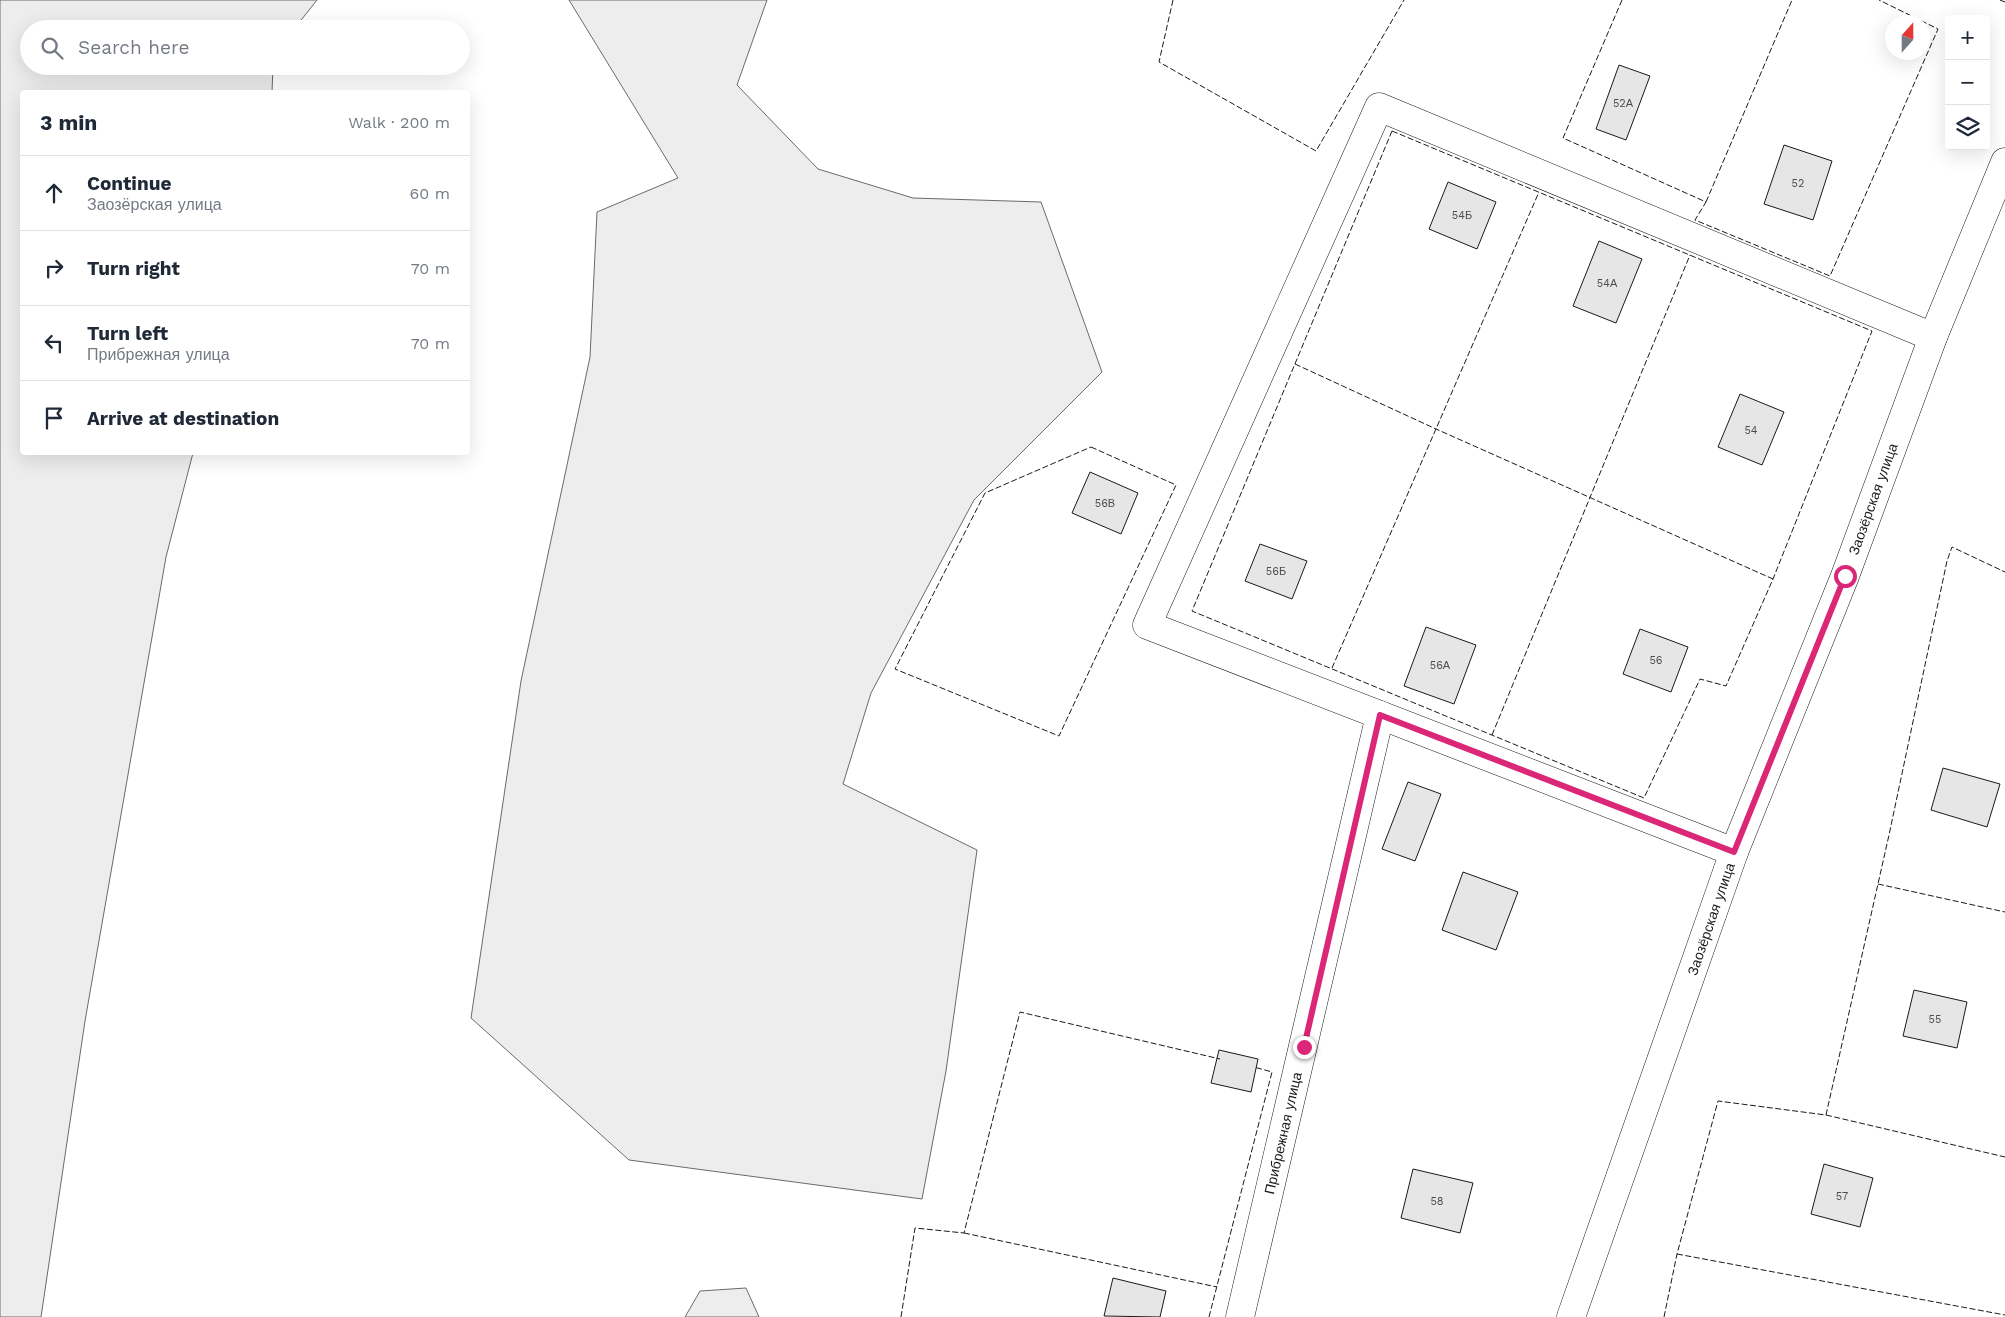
<!DOCTYPE html>
<html lang="en">
<head>
<meta charset="utf-8">
<style>
  body { margin:0; font-family:"Work Sans",sans-serif; background:#f6f6f7; color:#1f2937 }
  .controls { position:absolute; right:15px; top:15px; display:grid; overflow:hidden; border-radius:5px; box-shadow:0 5px 20px #0002 }
  .controls button { width:45px; height:45px; display:grid; place-items:center; padding:0; border:0; border-bottom:1px solid #e0e1e3; background:#fff; color:#1f2937; font:25px sans-serif }
  .compass { position:absolute; left:1885px; top:15px; width:45px; height:45px; border-radius:50%; background:#fff; box-shadow:0 5px 20px #0002; rotate:21deg }
  .stop { position:absolute; width:15px; height:15px; margin:-11px; border:4px solid #db2777; border-radius:50%; background:#fff }
  .stop.end { background:#db2777; border-color:#fff; box-shadow:0 1px 5px #0008 }
  .list { margin:0; padding:0; list-style:none }
  h2 { display:flex; justify-content:space-between; align-items:center; height:65px; margin:0; padding:0 20px; font-size:21px }
  h2 small { font-size:16px; font-weight:400; color:#747a83 }
  .list li { display:grid; grid-template-columns:32px 1fr auto; gap:15px; align-items:center; box-sizing:border-box; height:75px; padding:0 20px; border-top:1px solid #e0e1e3 }
  .list b { display:block; font-size:19px; white-space:nowrap }
  .list p { margin:0; font-size:16px; white-space:nowrap; color:#747a83 }
  .list em { font-size:16px; font-style:normal; color:#747a83 }
  .icon { flex:none; width:28px; height:28px; fill:none; stroke:currentColor; stroke-width:2; stroke-linecap:round; stroke-linejoin:round }
  .map { position:relative; flex:none; width:2005px; height:1317px; overflow:hidden }
  .search { position:absolute; background:#fff; box-shadow:0 5px 20px #0002; left:20px; top:20px; width:450px; height:55px; display:flex; align-items:center; gap:12px; box-sizing:border-box; padding:0 18px; border-radius:28px; color:#747a83; font-size:19px }
  .panel { position:absolute; background:#fff; box-shadow:0 5px 20px #0002; left:20px; top:90px; width:450px; height:365px; border-radius:5px }
  .map>svg:first-child { display:block }
  .green { fill:#ededed; stroke:#6a6a6a }
  .building { fill:#e6e6e6; stroke:#1a1a1a }
  .lines { fill:none; stroke-linecap:round; stroke-linejoin:round }
  .minor-casing { stroke:#1a1a1a; stroke-width:29 }
  .minor { stroke:#fff; stroke-width:28 }
  .fence { stroke:#1a1a1a; stroke-width:1; stroke-dasharray:6 2.5; stroke-linecap:butt }
  .route { stroke:#db2777; stroke-width:6 }
  .labels { text-anchor:middle; stroke-width:4; stroke-linejoin:round; paint-order:stroke }
  .number-label { font-size:11px; fill:#4d4d4d }
  .street-label { font-size:14px; fill:#1a1a1a; stroke:#fff }
</style>
</head>
<body>
<div class="map">
<svg width="2005" height="1317" viewBox="0 0 2005 1317">
  <rect width="100%" height="100%" fill="#fff"/>
  <g class="green">
    <polygon points="0,0 317,0 294,29 29,29 29,66 273,66 272,92 22,92 22,452 193,453 166,557 85,1021 41,1317 0,1317"/>
    <polygon points="569,0 767,0 737,85 818,169 913,198 1041,202 1102,372 974,500 871,693 843,784 977,850 946,1071 922,1199 629,1160 471,1018 521,681 590,357 597,212 678,178"/>
    <polygon points="746,1288 759,1317 685,1317 700,1291"/>
  </g>
  <g class="building">
    <polygon points="1619,65 1650,76 1626,140 1596,129"/>
    <polygon points="1784,145 1832,161 1813,220 1764,204"/>
    <polygon points="1448,182 1496,202 1477,249 1429,229"/>
    <polygon points="1599,241 1642,259 1616,323 1573,306"/>
    <polygon points="1740,394 1784,412 1762,465 1718,447"/>
    <polygon points="1090,472 1138,493 1121,534 1072,513"/>
    <polygon points="1260,544 1307,561 1292,599 1245,581"/>
    <polygon points="1426,627 1476,645 1454,704 1404,686"/>
    <polygon points="1640,629 1688,647 1671,692 1623,674"/>
    <polygon points="1943,768 2000,784 1987,827 1931,810"/>
    <polygon points="1408,782 1441,794 1415,861 1382,849"/>
    <polygon points="1463,872 1518,892 1496,950 1442,930"/>
    <polygon points="1914,990 1967,1002 1957,1048 1903,1036"/>
    <polygon points="1219,1050 1258,1059 1251,1092 1211,1083"/>
    <polygon points="1824,1164 1873,1178 1860,1227 1811,1214"/>
    <polygon points="1413,1169 1473,1183 1460,1233 1401,1218"/>
    <polygon points="1113,1278 1166,1291 1160,1317 1104,1316"/>
  </g>
  <g class="lines">
    <g class="minor-casing">
      <g id="minor">
        <polyline points="1734,852 1147,625 1379,107 1933,337"/>
        <polyline points="1240,1317 1380,715"/>
        <polyline points="1571,1317 1734,852 1845,576 1933,337 2005,162"/>
      </g>
    </g>
    <use href="#minor" class="minor"/>
    <g class="fence">
      <polyline points="1173,0 1159,62 1316,151 1404,0"/>
      <polyline points="1622,0 1563,138 1706,202 1695,220 1830,276 1938,29 1879,0"/>
      <polyline points="2000,0 2005,2"/>
      <polygon points="1392,131 1872,331 1773,579 1726,686 1700,679 1644,798 1192,611"/>
      <polyline points="1706,202 1792,0"/>
      <polyline points="1295,364 1436,429 1773,579"/>
      <polygon points="1091,447 1176,485 1059,736 895,669 985,493"/>
      <polyline points="1332,668 1539,192"/>
      <polyline points="1492,735 1690,255"/>
      <polyline points="1878,884 2005,912"/>
      <polyline points="1826,1115 2005,1157"/>
      <polyline points="964,1233 1217,1287"/>
      <polyline points="1677,1254 2005,1315"/>
      <polyline points="901,1317 915,1228 964,1233 1020,1012 1220,1059"/>
      <polyline points="1209,1317 1272,1072 1254,1067"/>
      <polyline points="1664,1317 1677,1254 1718,1101 1826,1115 1889,835 1947,561 1952,547 2005,572"/>
    </g>
  </g>
  <g class="lines">
    <polyline class="route" points="1304,1047 1380,715 1734,852 1845,576"/>
  </g>
  <g class="labels">
    <g class="number-label">
      <text x="1623" y="107">52А</text>
      <text x="1798" y="187">52</text>
      <text x="1462" y="219">54Б</text>
      <text x="1607" y="287">54А</text>
      <text x="1751" y="434">54</text>
      <text x="1105" y="507">56В</text>
      <text x="1276" y="575">56Б</text>
      <text x="1656" y="664">56</text>
      <text x="1440" y="669">56А</text>
      <text x="1935" y="1023">55</text>
      <text x="1842" y="1200">57</text>
      <text x="1437" y="1205">58</text>
    </g>
    <g class="street-label">
      <text transform="translate(1873 499) rotate(-70)" y="5">Заозёрская улица</text>
      <text transform="translate(1711 919) rotate(-71)" y="5">Заозёрская улица</text>
      <text transform="translate(1283 1133) rotate(-77)" y="5">Прибрежная улица</text>
    </g>
  </g>
</svg>
<div class="controls">
<button>+</button>
<button>−</button>
<button><svg class="icon" aria-label="layers" viewBox="0 0 24 24"><path d="M12 4l9 5-9 5-9-5zM3 14l9 5 9-5"/></svg></button>
</div>
<svg class="compass" viewBox="-18 -18 36 36"><path d="M0-13l5 13h-10z" fill="#e53935"/><path d="M0 13l5-13h-10z" fill="#747a83"/></svg>
<div class="stop" style="left:1845px;top:576px"></div>
<div class="stop end" style="left:1304px;top:1047px"></div>
<div class="search"><svg class="icon" aria-label="search" viewBox="0 0 24 24"><circle cx="10" cy="10" r="6"/><path d="M15 15l6 6"/></svg>Search here</div>
<section class="panel">
<h2>3 min<small>Walk · 200 m</small></h2>
<ul class="list">
<li><svg class="icon" aria-label="ahead" viewBox="0 0 24 24"><path d="M12 20V5M6 11l6-6 6 6"/></svg><div><b>Continue</b><p>Заозёрская улица</p></div><em>60 m</em></li>
<li><svg class="icon" aria-label="right" viewBox="0 0 24 24"><path d="M7 20v-9h11M14 6l5 5-5 5"/></svg><div><b>Turn right</b></div><em>70 m</em></li>
<li><svg class="icon" aria-label="left" viewBox="0 0 24 24"><path d="M17 20v-9H6M10 6l-5 5 5 5"/></svg><div><b>Turn left</b><p>Прибрежная улица</p></div><em>70 m</em></li>
<li><svg class="icon" aria-label="arrive" viewBox="0 0 24 24"><path d="M6 21V4h12l-3 4 3 4H6"/></svg><div><b>Arrive at destination</b></div></li>
</ul>
</section>
</div>
</body>
</html>
